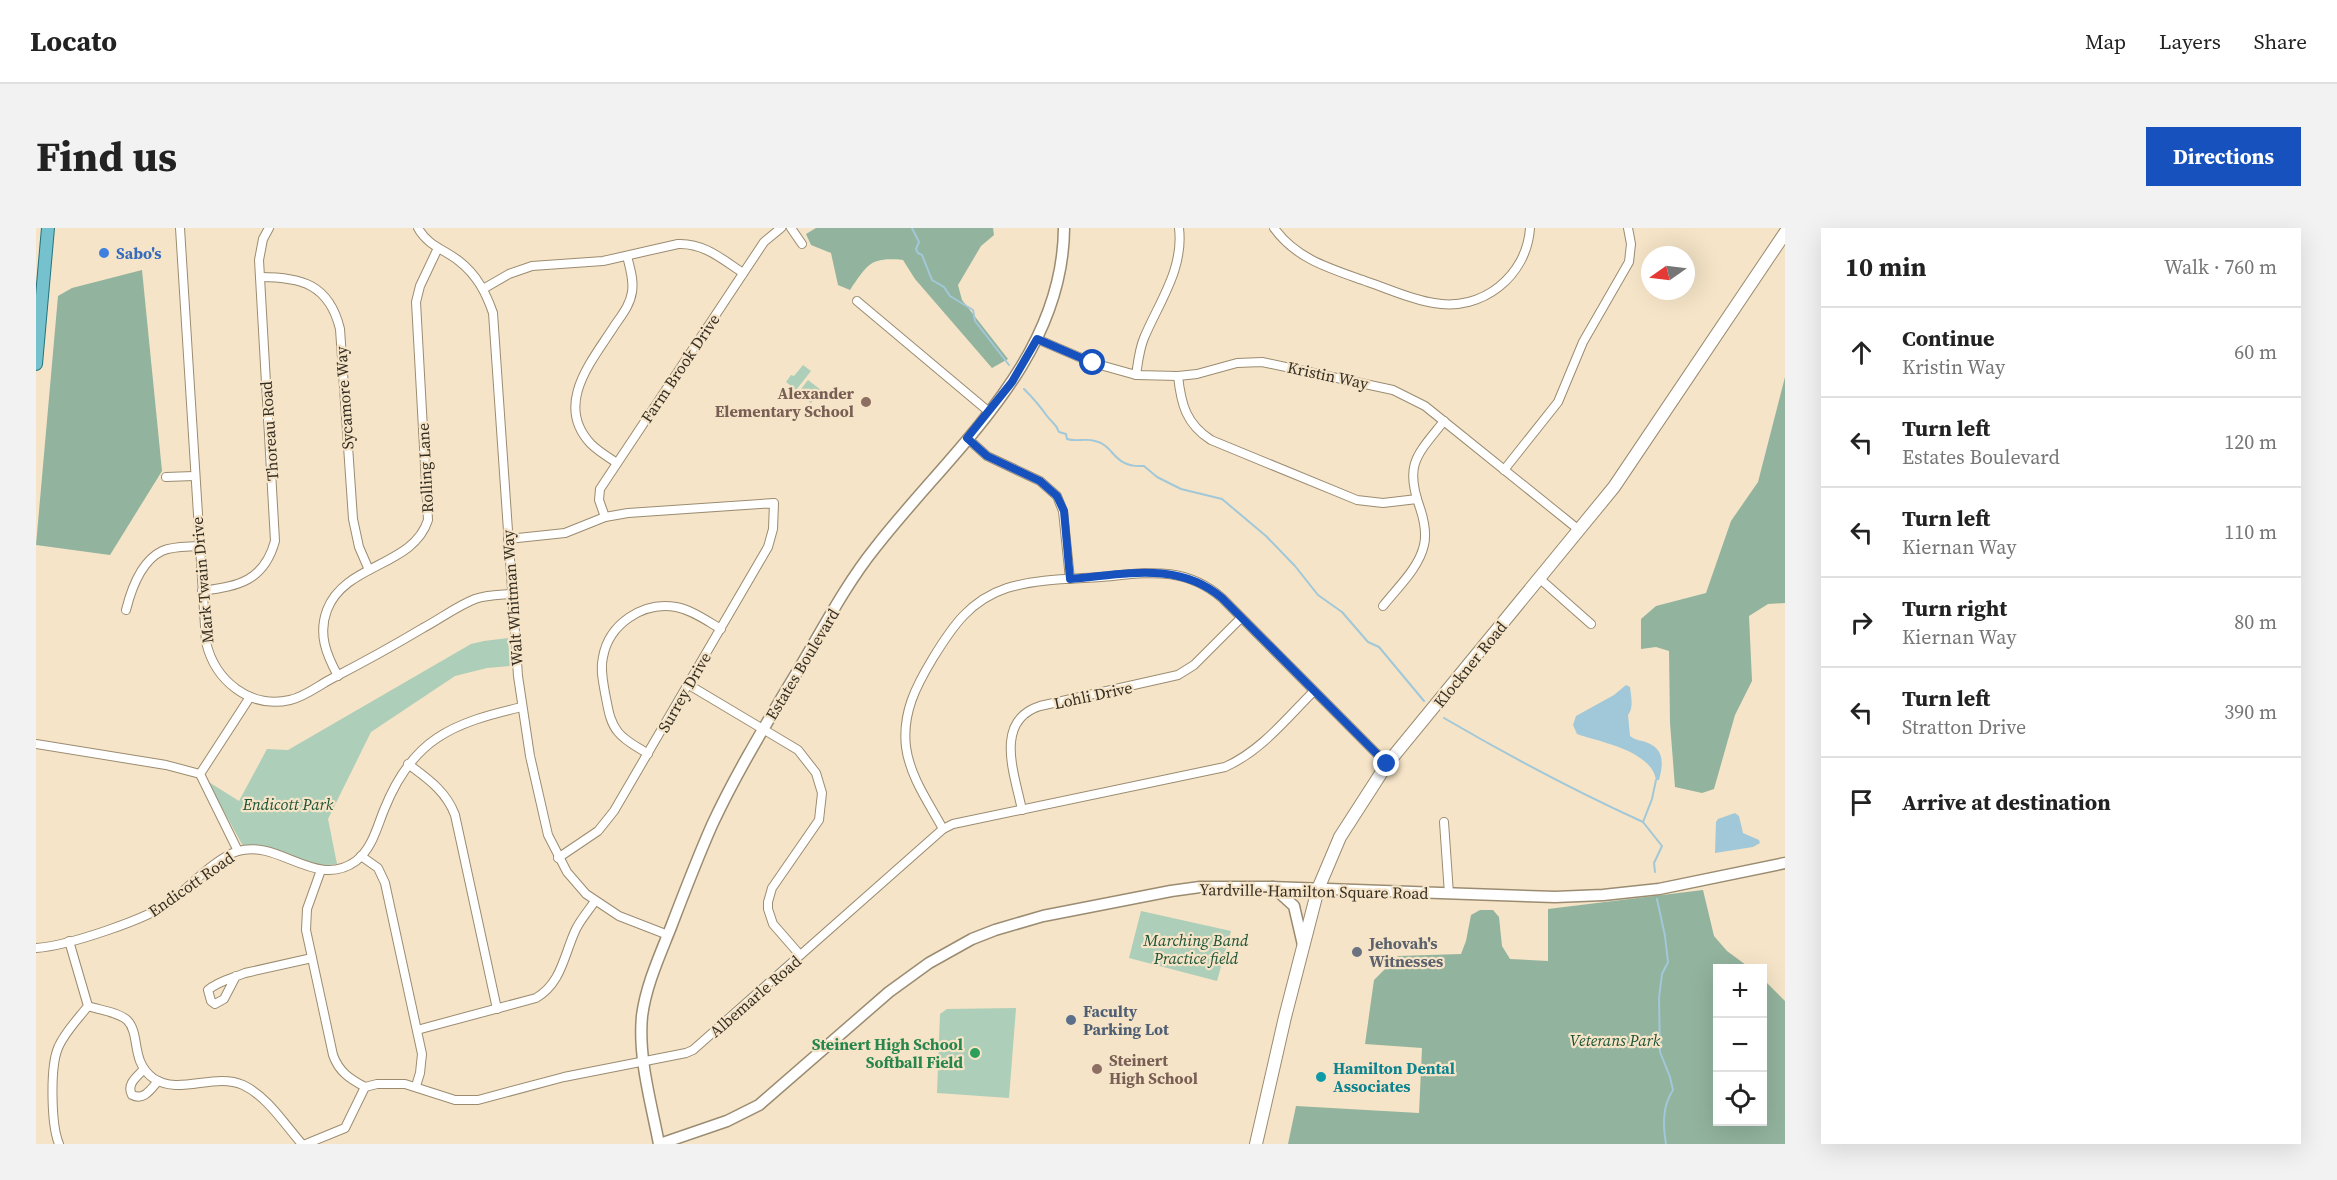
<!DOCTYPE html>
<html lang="en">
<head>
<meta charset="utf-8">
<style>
  body { margin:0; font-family:"Source Serif 4",serif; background:#f2f2f2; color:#222 }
  .controls { position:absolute; right:18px; bottom:18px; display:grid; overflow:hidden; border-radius:0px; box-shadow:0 6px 24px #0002 }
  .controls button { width:54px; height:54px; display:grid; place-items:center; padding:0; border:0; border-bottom:2px solid #e0e0e0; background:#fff; color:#222; font:30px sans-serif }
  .compass { position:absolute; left:1605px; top:18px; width:54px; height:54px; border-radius:50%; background:#fff; box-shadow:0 6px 24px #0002; rotate:256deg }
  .stop { position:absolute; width:18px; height:18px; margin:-14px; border:4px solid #1651bd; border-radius:50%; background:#fff }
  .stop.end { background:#1651bd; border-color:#fff; box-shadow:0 2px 6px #0008 }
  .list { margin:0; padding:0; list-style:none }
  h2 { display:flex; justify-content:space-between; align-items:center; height:78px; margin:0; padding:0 24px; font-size:26px }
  h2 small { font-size:20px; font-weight:400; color:#767676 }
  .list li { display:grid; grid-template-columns:39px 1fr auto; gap:18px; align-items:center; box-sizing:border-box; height:90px; padding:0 24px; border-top:2px solid #e0e0e0 }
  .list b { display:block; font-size:22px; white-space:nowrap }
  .list p { margin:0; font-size:20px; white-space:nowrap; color:#767676 }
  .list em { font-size:20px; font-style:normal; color:#767676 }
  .icon { flex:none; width:33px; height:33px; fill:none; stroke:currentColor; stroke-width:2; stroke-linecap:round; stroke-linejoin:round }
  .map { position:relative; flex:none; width:1749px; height:916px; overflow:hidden; border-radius:0px }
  header { display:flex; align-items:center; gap:36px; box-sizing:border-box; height:84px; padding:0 30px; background:#fff; border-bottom:2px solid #e0e0e0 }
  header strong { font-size:28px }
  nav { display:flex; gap:33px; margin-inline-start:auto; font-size:21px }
  .intro { display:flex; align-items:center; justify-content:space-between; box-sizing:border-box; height:144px; padding:0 36px }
  h1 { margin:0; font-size:42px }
  .button { padding:15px 27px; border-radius:0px; background:#1651bd; color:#fff; font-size:21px; font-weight:700 }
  main { display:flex; gap:36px; padding:0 36px }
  aside { flex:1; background:#fff; border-radius:0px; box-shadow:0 6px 24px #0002 }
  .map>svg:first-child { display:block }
  .green { fill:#adceb8 }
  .forest { fill:#92b39e }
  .water { fill:#a1c8d8 }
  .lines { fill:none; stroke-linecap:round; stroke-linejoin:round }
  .stream { stroke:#a1c8d8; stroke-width:2 }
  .minor-casing { stroke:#9b8c71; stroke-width:10 }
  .tertiary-casing { stroke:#9b8c71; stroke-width:13 }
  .secondary-casing { stroke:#9b8c71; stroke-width:14 }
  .primary-casing { stroke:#23727d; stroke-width:14 }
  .minor { stroke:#fff; stroke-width:8 }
  .tertiary { stroke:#fff; stroke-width:10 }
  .secondary { stroke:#fff; stroke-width:12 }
  .primary { stroke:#75c1ce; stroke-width:12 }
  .route { stroke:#1651bd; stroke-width:8 }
  .shop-dot { fill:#3f7fe0; stroke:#f5e4c7; stroke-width:2 }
  .education-dot { fill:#8d6e63; stroke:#f5e4c7; stroke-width:2 }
  .worship-dot { fill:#6b7280; stroke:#f5e4c7; stroke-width:2 }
  .service-dot { fill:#5c6f8a; stroke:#f5e4c7; stroke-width:2 }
  .leisure-dot { fill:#2e9e5b; stroke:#f5e4c7; stroke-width:2 }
  .culture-dot { fill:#0f9aa8; stroke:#f5e4c7; stroke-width:2 }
  .labels { text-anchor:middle; stroke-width:4.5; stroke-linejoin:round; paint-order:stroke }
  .shop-label { font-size:16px; font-weight:bold; fill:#366cbe; stroke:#f5e4c7; text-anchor:start }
  .street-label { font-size:16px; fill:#352e23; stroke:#f5e4c7 }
  .education-label { font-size:16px; font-weight:bold; fill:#785e54; stroke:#f5e4c7; text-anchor:end }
  .park-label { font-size:16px; font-style:italic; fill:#1b5235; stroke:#f5e4c7 }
  .worship-label { font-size:16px; font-weight:bold; fill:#5b616d; stroke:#f5e4c7; text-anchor:start }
  .service-label { font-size:16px; font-weight:bold; fill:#4e5e75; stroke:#f5e4c7; text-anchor:start }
  .leisure-label { font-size:16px; font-weight:bold; fill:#27864d; stroke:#f5e4c7; text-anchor:end }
  .culture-label { font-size:16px; font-weight:bold; fill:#0d838f; stroke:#f5e4c7; text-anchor:start }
</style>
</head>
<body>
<header>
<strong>Locato</strong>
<nav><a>Map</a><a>Layers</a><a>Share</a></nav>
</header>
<div class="intro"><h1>Find us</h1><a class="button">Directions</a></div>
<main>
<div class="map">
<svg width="1749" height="916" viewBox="0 0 1749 916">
  <rect width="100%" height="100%" fill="#f5e4c7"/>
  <g class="green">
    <polygon points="767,137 775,143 760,162 750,154 755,147 758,148"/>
    <polygon points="772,152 785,162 775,175 762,165"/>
    <polygon points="472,410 474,438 451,440 419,448 335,504 292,591 301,636 284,638 229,618 207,618 171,553 203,573 231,521 252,522 435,416 448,413"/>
    <polygon points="1105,683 1195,703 1181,753 1093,730"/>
    <polygon points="980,780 973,870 901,865 904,786 911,781"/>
  </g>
  <g class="forest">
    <path d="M 780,0 L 957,0 L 958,7 L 945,18 L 922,57 L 926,72 L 972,131 L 956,140 L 879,51 L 867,32 C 834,29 832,36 814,62 L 802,57 L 795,25 L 775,17 L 770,6 Z"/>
    <polygon points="106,42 126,243 74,327 0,317 22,68 36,60"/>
    <polygon points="1749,149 1749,375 1732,376 1713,388 1716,453 1699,487 1678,561 1666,565 1639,559 1634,495 1633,423 1620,419 1605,421 1605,391 1620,378 1670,365 1695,293 1722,254"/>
    <polygon points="1667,662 1678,708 1691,723 1714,740 1682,740 1682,894 1726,894 1727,751 1749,773 1749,916 1252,916 1260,878 1383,885 1386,820 1329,816 1338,752 1362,728 1425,726 1430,713 1435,687 1444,682 1457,682 1463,689 1466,718 1474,731 1512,733 1512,681"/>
  </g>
  <g class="water">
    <path d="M 1590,457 L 1594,459 C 1595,469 1598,479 1592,487 L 1594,508 C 1600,513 1605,512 1612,515 C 1629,522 1627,537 1623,552 L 1620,552 C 1616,523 1564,514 1541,506 L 1537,497 L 1540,488 L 1578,467 Z"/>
    <polygon points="1699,585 1703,588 1707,605 1723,612 1724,615 1717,619 1679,625 1680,594 1682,591"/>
  </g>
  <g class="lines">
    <g class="stream">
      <polyline points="876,0 883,14 880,21 882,25 886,27 896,52 908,59 914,68 937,82 939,93 973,137"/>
      <path d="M 988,161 C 997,170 1004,178 1011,188 C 1016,195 1019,194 1023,204 L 1030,206 L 1031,211 C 1040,214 1050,210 1059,213 C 1079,217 1076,240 1108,238 L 1121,249 L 1145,261 L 1186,271 L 1230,308 L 1259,338 L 1282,367 L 1306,384 L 1332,414 L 1343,419 L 1388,473"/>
      <path d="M 1408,490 C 1473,528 1539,563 1607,594"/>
      <polyline points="1619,644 1618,635 1626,618 1607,594 1616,571 1620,552"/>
      <path d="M 1621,671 L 1629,708 L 1632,734 L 1626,746 L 1623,770 L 1624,824 L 1634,849 L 1637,862 C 1626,879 1627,897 1630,916"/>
    </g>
    <g class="minor-casing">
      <g id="minor">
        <path d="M 144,0 L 170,414 C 179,453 214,481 254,472 C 268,469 282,458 295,451 C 326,435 357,418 387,400 C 404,391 421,378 439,371 C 450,367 463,367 475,366"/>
        <path d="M 382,0 C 391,17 409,22 423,33 C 441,47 450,65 457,85 L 482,448 L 494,528 L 512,607 L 531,644 L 550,666 L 583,688 L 632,707"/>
        <polyline points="755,0 766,16"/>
        <path d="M 1238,0 C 1261,32 1296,41 1332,54 C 1353,61 1376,72 1398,75 C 1446,84 1491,48 1494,0"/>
        <path d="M 224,49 C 265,49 293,56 304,101 L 317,291 L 323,319 L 333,342"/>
        <path d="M 447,61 L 473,46 L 496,38 L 567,33 L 642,16 C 668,15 686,31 707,45"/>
        <polyline points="821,73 952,183"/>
        <polyline points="1001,111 1057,135 1100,147 1142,148 1161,146 1201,135 1226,134 1357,162 1389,178 1543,302"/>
        <path d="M 1100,147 C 1102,135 1103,122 1108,110 C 1123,74 1148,41 1143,0"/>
        <path d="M 1142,148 C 1145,176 1150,196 1175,212 L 1321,272 L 1347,275 L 1381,271"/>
        <polyline points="931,210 951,228 1004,253 1021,268 1027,283 1034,351"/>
        <path d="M 581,235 C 572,229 562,223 555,216 C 518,177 555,134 577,100 C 584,89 594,78 596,64 C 598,52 594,40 591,28"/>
        <polyline points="1468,242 1522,174 1547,114 1593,34 1595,16 1592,0"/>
        <polyline points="130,249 158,248"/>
        <polyline points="569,289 563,272 564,261 728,14 745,0"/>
        <polyline points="472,311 529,305 569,289 592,285 738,275 737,301 732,319 578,583 562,603 522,630"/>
        <polyline points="1503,350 1555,396"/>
        <path d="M 166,363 C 203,358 228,353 239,313 L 223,32 L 227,11 L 233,0"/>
        <path d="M 1347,378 C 1361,360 1383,340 1388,317 C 1391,304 1388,292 1384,280 C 1368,236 1381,227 1408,193"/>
        <path d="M 90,382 C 95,362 105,333 126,323 C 137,318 151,319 163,318"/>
        <path d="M 302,448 C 290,426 282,406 291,382 C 309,335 377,339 392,292 L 380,74 L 384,58 L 402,20"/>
        <polyline points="653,457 762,522 780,545 786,565 783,592 736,660 732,674 732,681 737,696 764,727"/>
        <polyline points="0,516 130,537 164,546"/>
        <path d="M 612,526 C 602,519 590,514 582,504 C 573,493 572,479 569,465 C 567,453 564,441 567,429 C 573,396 607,373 640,379 C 656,382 671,393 685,401"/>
        <path d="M 372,536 C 392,551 410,563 419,587 L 461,781"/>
        <path d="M 986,582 C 979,547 957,493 1004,478 L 1142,447 L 1158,437 L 1205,390"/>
        <polyline points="1408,594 1413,666"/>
        <path d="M 907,601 C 893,575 874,549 870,519 C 866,485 880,458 897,430 C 916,399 934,372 971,360 C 1000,351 1034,351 1065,349 C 1110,345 1148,337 1186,370 L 1351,536"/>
        <polyline points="202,623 164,546 214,469"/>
        <polyline points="325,628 342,640 349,655 386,826 384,845 380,858"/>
        <path d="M 285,642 L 271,681 L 270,702 L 297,827 C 303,844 314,851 329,859 L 341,856 L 369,856 L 419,872 L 442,872 L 528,849 L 650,825 L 657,822 L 907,601 L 917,596 L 1189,539 C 1225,523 1250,491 1277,464"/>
        <path d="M 0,720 C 31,718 113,691 137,672 C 155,657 180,630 202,623 C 243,611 280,662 320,633 C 336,621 341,599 348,582 C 376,511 416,495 486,479"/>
        <path d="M 200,748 L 188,771 L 179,776 L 175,773 L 172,762 C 182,753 197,750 209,745 L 276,730"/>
        <path d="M 52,778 C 63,782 82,784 91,792 C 105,806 94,833 117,850 C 143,868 178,844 207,857 C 231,868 249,897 266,916"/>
        <path d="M 381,802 L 500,770 C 526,755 528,726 540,701 C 545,691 553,682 559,673"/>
        <path d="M 108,841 C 101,849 90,856 96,867 C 108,873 115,861 122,853"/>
        <path d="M 23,916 C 15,897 14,839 22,820 C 28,805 42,791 52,778 L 33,713"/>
        <polyline points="270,916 309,900 329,859"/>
      </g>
    </g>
    <g class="tertiary-casing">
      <g id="tertiary">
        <polyline points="1237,659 1258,678 1267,717"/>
        <path d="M 623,916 C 615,874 602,830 606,788 C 610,757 624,727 635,699 C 648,665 661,631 676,597 C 702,541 735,488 767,434 C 790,395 811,355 839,320 C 915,222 1027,134 1028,0"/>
        <polyline points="624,916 691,893 723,877 853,764 893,735 936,711 959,702 1007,688 1135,663 1164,659 1234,659 1519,669 1567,667 1623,661 1749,635"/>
      </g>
    </g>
    <g class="secondary-casing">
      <polyline id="secondary" points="1220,916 1249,789 1282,661 1304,609 1351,536 1578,259 1749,5"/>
    </g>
    <g class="primary-casing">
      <polyline id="primary" points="0,136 12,0"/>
    </g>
    <use href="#minor" class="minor"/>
    <use href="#tertiary" class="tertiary"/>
    <use href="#secondary" class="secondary"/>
    <use href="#primary" class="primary"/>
  </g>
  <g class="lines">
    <path class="route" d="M 1057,135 L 1001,111 L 976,154 L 931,210 L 951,228 L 1004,253 L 1021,268 L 1028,283 L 1034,351 C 1086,347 1142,332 1186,370 L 1351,536"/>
  </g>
  <circle class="shop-dot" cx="68" cy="25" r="6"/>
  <g class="education-dot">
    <circle cx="830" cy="174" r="6"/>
    <circle cx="1061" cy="841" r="6"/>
  </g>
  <circle class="worship-dot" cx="1321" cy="724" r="6"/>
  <circle class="service-dot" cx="1035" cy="792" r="6"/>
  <circle class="leisure-dot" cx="939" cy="825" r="6"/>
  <circle class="culture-dot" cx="1285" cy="849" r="6"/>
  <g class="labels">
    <g class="shop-label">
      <text x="80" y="31">Sabo's</text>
    </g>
    <g class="street-label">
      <text transform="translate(644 140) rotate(-56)" y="6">Farm Brook Drive</text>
      <text transform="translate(1292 147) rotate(12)" y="6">Kristin Way</text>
      <text transform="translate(308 170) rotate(-94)" y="6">Sycamore Way</text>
      <text transform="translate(233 203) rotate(-94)" y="6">Thoreau Road</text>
      <text transform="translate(389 240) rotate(-93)" y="6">Rolling Lane</text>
      <text transform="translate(166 352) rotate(-95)" y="6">Mark Twain Drive</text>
      <text transform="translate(476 370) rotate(-94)" y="6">Walt Whitman Way</text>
      <text transform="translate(766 436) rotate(-59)" y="6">Estates Boulevard</text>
      <text transform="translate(1434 436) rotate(-51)" y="6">Klockner Road</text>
      <text transform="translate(648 464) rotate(-60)" y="6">Surrey Drive</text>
      <text transform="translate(1057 467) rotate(-12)" y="6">Lohli Drive</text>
      <text transform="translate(155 656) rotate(-35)" y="6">Endicott Road</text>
      <text transform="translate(1278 663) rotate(1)" y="6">Yardville-Hamilton Square Road</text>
      <text transform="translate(719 768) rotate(-41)" y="6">Albemarle Road</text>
    </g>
    <g class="education-label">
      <text x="818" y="171">Alexander<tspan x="818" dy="18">Elementary School</tspan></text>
      <text x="1073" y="838" text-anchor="start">Steinert<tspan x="1073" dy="18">High School</tspan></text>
    </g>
    <g class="park-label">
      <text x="252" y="582">Endicott Park</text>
      <text x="1160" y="718">Marching Band<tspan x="1160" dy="18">Practice field</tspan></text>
      <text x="1579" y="818">Veterans Park</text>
    </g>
    <g class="worship-label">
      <text x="1333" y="721">Jehovah's<tspan x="1333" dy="18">Witnesses</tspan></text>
    </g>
    <g class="service-label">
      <text x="1047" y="789">Faculty<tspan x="1047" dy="18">Parking Lot</tspan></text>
    </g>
    <g class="leisure-label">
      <text x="927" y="822">Steinert High School<tspan x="927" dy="18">Softball Field</tspan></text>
    </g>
    <g class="culture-label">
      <text x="1297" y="846">Hamilton Dental<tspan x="1297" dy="18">Associates</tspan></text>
    </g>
  </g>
</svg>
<div class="controls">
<button>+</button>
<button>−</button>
<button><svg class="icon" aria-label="locate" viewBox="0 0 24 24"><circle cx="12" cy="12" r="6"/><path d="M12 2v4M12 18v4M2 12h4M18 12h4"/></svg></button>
</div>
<svg class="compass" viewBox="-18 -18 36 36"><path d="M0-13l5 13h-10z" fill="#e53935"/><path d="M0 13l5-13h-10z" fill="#767676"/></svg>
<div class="stop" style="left:1057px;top:135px"></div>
<div class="stop end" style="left:1351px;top:536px"></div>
</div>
<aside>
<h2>10 min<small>Walk · 760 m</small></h2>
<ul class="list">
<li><svg class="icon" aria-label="ahead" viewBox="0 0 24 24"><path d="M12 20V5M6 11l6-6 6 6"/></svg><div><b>Continue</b><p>Kristin Way</p></div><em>60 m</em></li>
<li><svg class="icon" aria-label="left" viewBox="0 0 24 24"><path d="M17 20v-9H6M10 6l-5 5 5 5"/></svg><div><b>Turn left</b><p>Estates Boulevard</p></div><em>120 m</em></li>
<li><svg class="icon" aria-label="left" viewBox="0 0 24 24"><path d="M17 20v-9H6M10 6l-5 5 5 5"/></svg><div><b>Turn left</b><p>Kiernan Way</p></div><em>110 m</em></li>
<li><svg class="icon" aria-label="right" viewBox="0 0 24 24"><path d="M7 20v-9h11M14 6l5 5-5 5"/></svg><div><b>Turn right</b><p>Kiernan Way</p></div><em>80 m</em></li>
<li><svg class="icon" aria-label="left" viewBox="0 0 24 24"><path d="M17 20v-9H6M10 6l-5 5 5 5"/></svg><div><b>Turn left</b><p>Stratton Drive</p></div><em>390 m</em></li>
<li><svg class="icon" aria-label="arrive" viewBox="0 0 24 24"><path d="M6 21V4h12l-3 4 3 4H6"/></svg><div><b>Arrive at destination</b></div></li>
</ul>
</aside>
</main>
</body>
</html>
